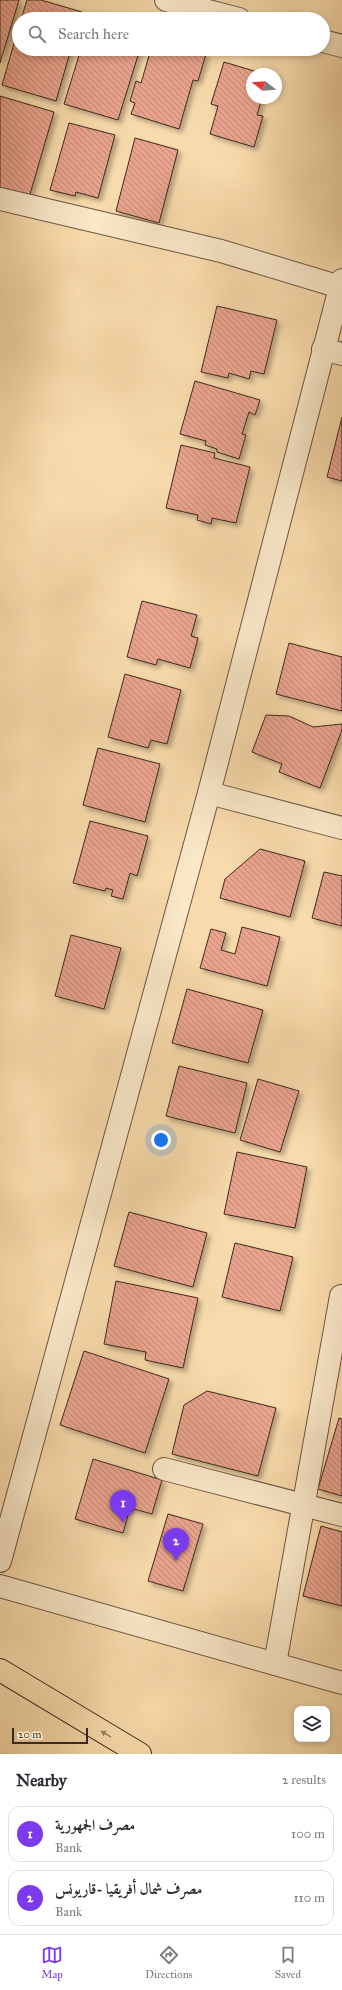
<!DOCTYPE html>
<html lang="en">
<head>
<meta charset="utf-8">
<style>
  body { margin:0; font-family:"IM FELL Great Primer",Amiri,serif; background:#f2f2f3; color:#2b2b33 }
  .controls { position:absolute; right:12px; bottom:12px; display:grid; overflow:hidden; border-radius:8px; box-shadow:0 2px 6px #0003 }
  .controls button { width:36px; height:36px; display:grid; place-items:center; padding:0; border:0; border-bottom:1px solid #e1e1e2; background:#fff; color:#2b2b33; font:20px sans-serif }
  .compass { position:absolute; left:246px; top:68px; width:36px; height:36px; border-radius:50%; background:#fff; box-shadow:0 2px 6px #0003; rotate:287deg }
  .scale { position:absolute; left:12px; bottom:10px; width:76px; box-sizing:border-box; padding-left:4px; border:2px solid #3e2820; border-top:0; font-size:11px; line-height:14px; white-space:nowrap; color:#3e2820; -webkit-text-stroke:3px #fae8c9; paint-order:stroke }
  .you { position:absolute; left:161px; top:1140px; width:14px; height:14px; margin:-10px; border:3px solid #fff; border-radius:50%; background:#1a73e8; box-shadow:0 0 0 6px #1a73e833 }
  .badge { display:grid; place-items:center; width:26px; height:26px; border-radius:50%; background:#7c3aed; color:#fff; font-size:13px; font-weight:700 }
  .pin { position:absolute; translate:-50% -33px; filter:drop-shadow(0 1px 2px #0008) }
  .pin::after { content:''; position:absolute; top:21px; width:14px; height:12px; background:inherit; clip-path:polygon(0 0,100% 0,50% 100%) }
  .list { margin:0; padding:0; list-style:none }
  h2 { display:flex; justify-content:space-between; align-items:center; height:52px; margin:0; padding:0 16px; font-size:17px }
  h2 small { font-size:13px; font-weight:400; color:#7c7c81 }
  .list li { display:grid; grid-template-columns:26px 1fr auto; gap:12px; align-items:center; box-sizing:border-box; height:56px; margin:0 8px 8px; padding:0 8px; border:1px solid #e1e1e2; border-radius:12px }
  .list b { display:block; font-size:15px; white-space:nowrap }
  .list p { margin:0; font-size:13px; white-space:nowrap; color:#7c7c81 }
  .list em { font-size:13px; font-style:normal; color:#7c7c81 }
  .icon { flex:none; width:22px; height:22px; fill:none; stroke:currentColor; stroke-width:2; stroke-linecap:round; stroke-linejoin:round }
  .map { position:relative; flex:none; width:342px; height:1754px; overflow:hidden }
  .search { position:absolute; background:#fff; box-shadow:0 2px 6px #0003; left:12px; right:12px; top:12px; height:44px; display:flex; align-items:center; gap:10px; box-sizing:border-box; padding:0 14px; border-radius:22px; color:#7c7c81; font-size:15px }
  .sheet { height:180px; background:#fff }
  nav { display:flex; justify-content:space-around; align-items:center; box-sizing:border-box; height:56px; border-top:1px solid #e1e1e2; background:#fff; font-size:11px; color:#7c7c81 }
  nav a { display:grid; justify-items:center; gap:2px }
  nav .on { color:#7c3aed }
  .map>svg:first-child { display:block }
  .building { fill:url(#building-back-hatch); stroke:#3e2820; filter:url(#shadow) }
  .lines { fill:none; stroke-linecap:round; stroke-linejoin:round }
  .minor-casing { stroke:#6c5543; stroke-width:24 }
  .highway-casing { stroke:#3e2820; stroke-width:24 }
  .minor { stroke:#fae8c9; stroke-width:22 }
  .highway { stroke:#f8dbac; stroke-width:22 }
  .oneway { fill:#9b8266 }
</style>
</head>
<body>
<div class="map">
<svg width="342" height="1754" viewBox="0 0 342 1754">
  <defs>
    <pattern id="building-back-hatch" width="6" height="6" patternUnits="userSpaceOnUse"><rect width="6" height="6" fill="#eaa48e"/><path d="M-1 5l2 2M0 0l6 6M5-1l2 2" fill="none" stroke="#bf8674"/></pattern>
    <filter id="shadow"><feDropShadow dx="3.5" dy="3.5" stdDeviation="2" flood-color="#0004"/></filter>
  </defs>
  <rect width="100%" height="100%" fill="#f8dbac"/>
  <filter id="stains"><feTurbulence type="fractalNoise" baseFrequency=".005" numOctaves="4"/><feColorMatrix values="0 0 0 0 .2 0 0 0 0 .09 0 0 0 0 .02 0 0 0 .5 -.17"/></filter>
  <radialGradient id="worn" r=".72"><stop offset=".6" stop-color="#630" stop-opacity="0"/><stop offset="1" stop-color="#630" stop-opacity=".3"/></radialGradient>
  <g class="building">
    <polygon points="0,0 19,0 0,63"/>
    <polygon points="27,0 41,0 82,12 80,19 21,19"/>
    <polygon points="19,26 19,49 71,49 56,101 2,85"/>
    <polygon points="81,49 140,49 118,120 64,104"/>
    <polygon points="151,49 188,49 206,54 198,81 193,80 179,129 131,114 135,103 130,101 136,81 141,83"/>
    <polygon points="224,62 264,74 252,74 252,98 262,98 257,115 263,116 254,147 210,134 218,106 211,104"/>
    <polygon points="0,96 54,112 28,201 0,193"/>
    <polygon points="69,123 115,135 98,198 76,192 75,196 50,190"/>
    <polygon points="135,138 178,150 159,223 116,211"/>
    <polygon points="217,306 277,320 264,374 251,371 249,379 229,373 228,378 201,372"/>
    <polygon points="195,381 260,400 255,415 249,412 242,434 246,435 239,459 217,452 217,449 205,445 206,441 180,434"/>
    <polygon points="342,417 342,481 327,477"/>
    <polygon points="181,445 215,453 214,458 250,467 236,523 212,518 211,524 197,520 198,515 166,508"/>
    <polygon points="142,601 197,615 191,636 198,638 190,668 158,659 156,665 127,657"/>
    <polygon points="289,643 342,657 342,711 276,694"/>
    <polygon points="125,674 181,690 167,744 151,740 148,748 108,737"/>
    <polygon points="266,715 289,716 313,727 342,724 342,730 320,788 279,772 282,764 252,752"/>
    <polygon points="98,748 160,764 145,822 83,805"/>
    <polygon points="90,821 148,836 137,876 130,873 123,899 111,896 113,890 106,888 105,891 73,883"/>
    <polygon points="260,849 305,861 290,917 220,898 225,879"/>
    <polygon points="324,872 342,876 342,926 312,918"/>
    <polygon points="242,927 280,937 267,986 200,968 211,929 226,933 221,950 235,954"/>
    <polygon points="71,935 121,948 104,1009 55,996"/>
    <polygon points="187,989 263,1010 248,1063 172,1043"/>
    <polygon points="179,1066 247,1083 235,1133 166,1116"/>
    <polygon points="258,1079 299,1091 280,1152 240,1140"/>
    <polygon points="237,1152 307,1167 295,1228 224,1214"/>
    <polygon points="129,1212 207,1233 193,1287 114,1266"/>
    <polygon points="235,1243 293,1257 280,1311 222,1297"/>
    <polygon points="116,1281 198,1298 183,1368 145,1360 146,1352 104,1344"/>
    <polygon points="84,1351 169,1379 145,1453 60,1425"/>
    <polygon points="207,1391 276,1408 258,1476 172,1454 184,1405"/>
    <polygon points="339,1418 342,1419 342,1496 318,1489"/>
    <polygon points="93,1459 162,1480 152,1514 130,1508 123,1533 75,1519"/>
    <polygon points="168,1514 203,1524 183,1591 148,1581"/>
    <polygon points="321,1526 342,1532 342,1606 303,1596"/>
  </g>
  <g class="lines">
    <g class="minor-casing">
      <g id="minor">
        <polyline points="166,0 239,19"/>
        <polyline points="323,41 342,46"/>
        <polyline points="0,199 221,251 340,287"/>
        <polyline points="323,349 342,354"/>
        <polyline points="209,793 342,828"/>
        <polyline points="164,1469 342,1515"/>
        <polyline points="0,1561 209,793 342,280"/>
        <polyline points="0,1586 342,1683"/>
        <polyline points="275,1664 341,1296"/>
      </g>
    </g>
    <g class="highway-casing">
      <polyline id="highway" points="0,1670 140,1754"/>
    </g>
    <use href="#minor" class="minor"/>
    <use href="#highway" class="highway"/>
  </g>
  <defs><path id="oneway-solid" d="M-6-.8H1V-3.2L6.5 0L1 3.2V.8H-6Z"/></defs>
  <use class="oneway" href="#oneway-solid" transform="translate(106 1734) rotate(-149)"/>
  <rect width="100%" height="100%" filter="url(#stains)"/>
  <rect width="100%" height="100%" fill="url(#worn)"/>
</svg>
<div class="controls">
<button><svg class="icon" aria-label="layers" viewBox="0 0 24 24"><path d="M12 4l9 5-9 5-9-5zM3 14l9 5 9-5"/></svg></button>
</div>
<svg class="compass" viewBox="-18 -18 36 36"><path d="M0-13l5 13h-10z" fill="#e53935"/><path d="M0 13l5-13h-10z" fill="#7c7c81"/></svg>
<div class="scale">20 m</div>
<div class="you"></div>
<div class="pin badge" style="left:123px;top:1523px">1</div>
<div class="pin badge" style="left:176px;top:1561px">2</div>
<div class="search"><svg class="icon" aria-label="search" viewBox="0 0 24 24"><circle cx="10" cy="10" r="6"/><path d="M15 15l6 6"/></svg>Search here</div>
</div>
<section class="sheet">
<h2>Nearby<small>2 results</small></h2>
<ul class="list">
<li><span class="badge">1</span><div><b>مصرف الجمهورية</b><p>Bank</p></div><em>100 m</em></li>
<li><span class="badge">2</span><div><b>مصرف شمال أفريقيا -قاريونس</b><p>Bank</p></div><em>110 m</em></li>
</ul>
</section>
<nav>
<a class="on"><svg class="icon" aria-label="map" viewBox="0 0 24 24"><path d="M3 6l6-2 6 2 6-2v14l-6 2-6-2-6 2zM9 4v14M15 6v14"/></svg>Map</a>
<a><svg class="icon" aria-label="directions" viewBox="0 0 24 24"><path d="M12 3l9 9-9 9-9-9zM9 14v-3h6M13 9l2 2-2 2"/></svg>Directions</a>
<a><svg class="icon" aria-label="saved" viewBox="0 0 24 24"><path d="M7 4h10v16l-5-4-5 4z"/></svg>Saved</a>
</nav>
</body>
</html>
